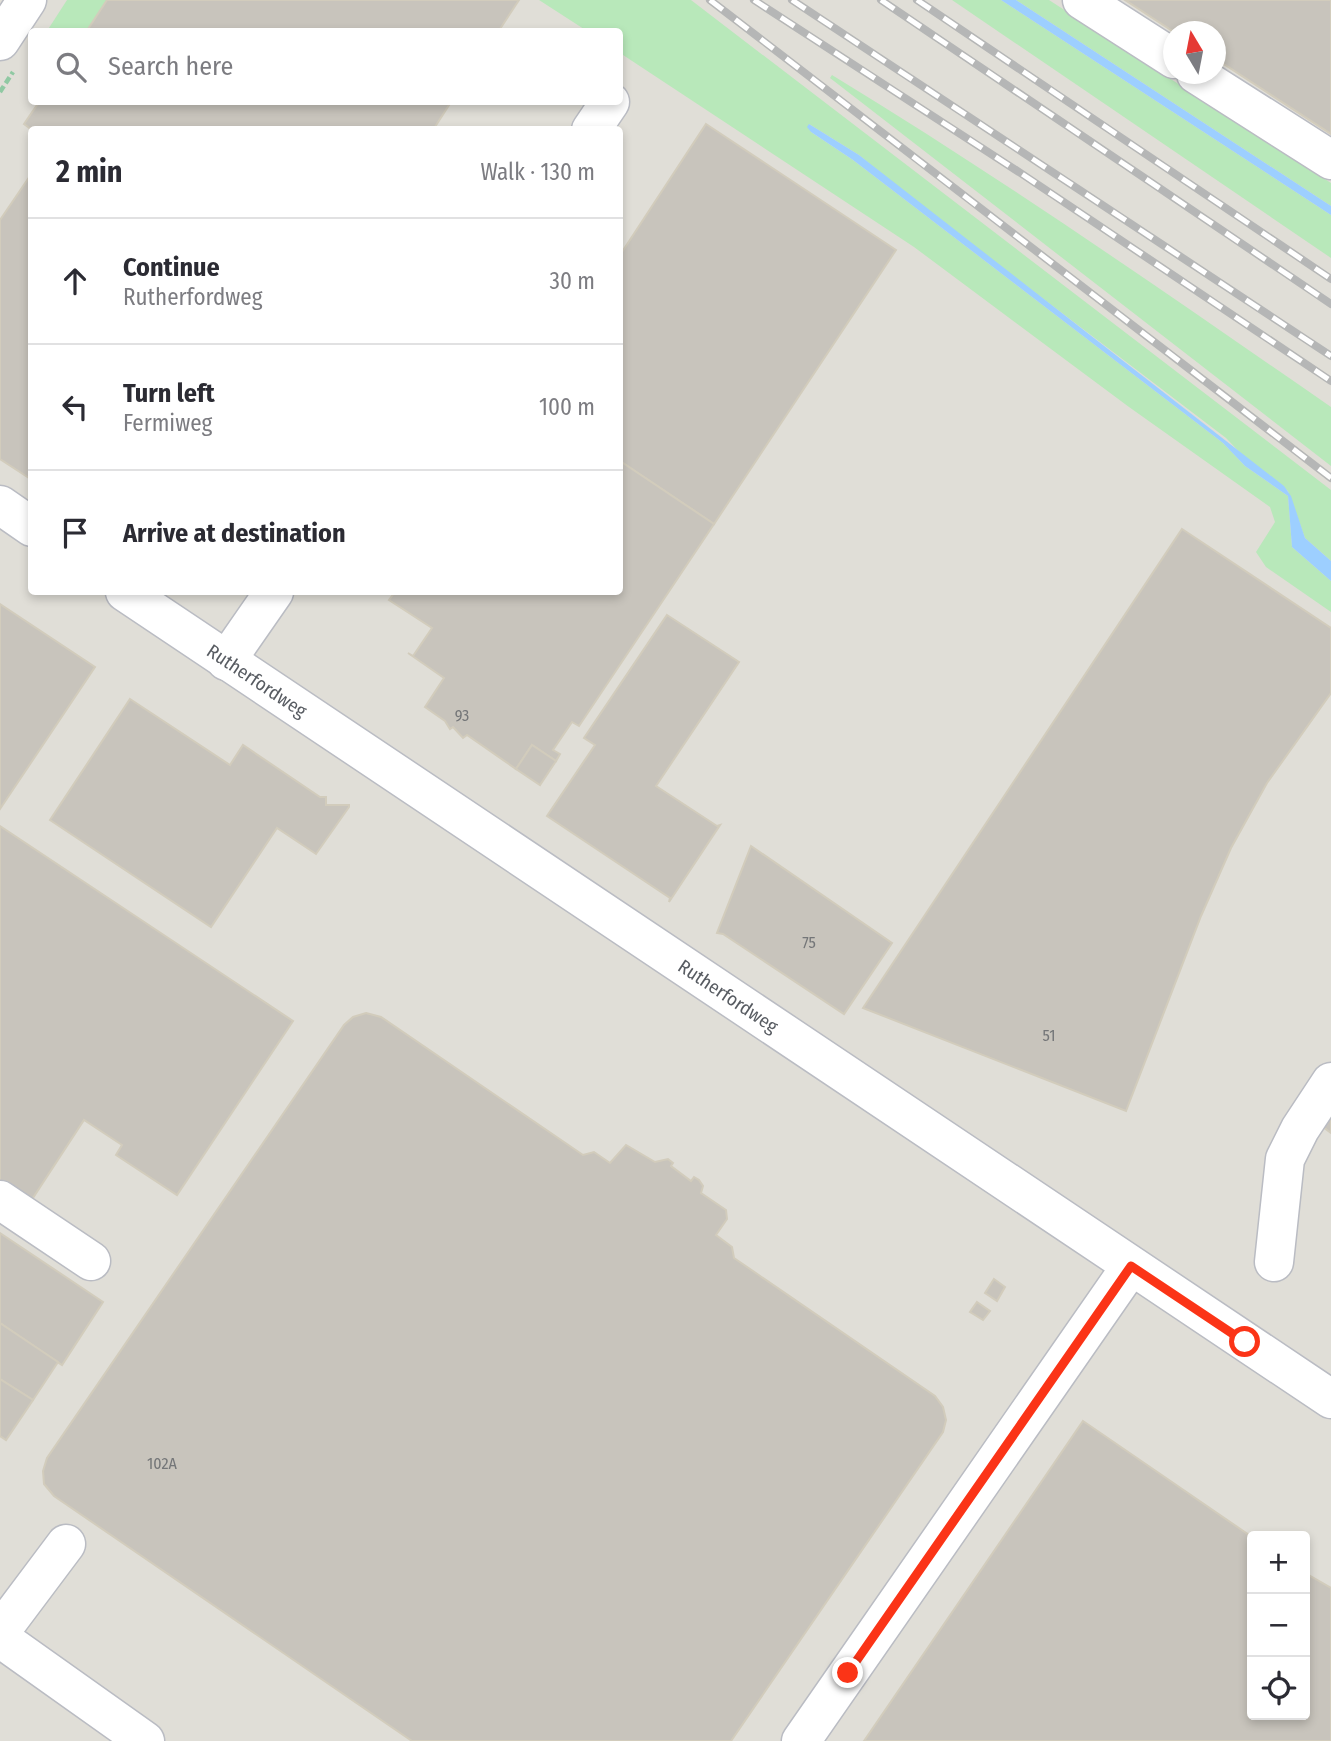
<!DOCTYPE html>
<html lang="en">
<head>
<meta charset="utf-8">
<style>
  body { margin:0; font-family:"Fira Sans Condensed",sans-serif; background:#f7f7f7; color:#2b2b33 }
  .controls { position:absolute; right:21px; bottom:21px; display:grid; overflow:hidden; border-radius:7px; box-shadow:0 4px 10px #0003 }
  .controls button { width:63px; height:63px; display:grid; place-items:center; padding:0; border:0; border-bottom:2px solid #e1e1e2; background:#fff; color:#2b2b33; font:35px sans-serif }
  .compass { position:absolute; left:1163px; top:21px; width:63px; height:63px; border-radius:50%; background:#fff; box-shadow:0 4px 10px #0003; rotate:350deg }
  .stop { position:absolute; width:21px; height:21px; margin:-16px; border:5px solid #fb3417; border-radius:50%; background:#fff }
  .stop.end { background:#fb3417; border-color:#fff; box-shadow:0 2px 7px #0008 }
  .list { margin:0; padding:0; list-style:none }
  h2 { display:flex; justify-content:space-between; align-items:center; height:91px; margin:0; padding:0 28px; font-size:30px }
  h2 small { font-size:23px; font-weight:400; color:#7c7c81 }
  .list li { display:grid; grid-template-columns:46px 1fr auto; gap:21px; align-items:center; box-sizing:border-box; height:126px; padding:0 28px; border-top:2px solid #e1e1e2 }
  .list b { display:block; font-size:26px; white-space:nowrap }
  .list p { margin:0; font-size:23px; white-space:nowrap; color:#7c7c81 }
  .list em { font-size:23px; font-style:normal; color:#7c7c81 }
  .icon { flex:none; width:38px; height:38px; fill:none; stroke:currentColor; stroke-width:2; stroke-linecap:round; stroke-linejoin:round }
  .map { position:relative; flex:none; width:1331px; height:1741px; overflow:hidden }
  .search { position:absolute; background:#fff; box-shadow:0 4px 10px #0003; left:28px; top:28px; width:595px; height:77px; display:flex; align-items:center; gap:18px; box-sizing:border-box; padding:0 24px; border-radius:7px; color:#7c7c81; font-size:26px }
  .panel { position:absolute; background:#fff; box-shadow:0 4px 10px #0003; left:28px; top:126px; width:595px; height:469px; border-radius:7px }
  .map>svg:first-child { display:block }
  .industrial { fill:#e0ded7; fill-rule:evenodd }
  .green { fill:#b8e8ba }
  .water { fill:#9dcfff }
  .building { fill:#c8c4bc; stroke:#d2ccbc; stroke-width:2 }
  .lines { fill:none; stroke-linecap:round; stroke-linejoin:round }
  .minor-casing { stroke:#babcc3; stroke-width:41 }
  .path { stroke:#90c9a3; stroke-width:4.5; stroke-dasharray:7 3.5; stroke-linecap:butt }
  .minor { stroke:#fff; stroke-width:38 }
  .rail-casing { stroke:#b5b6b6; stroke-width:8 }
  .rail { stroke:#fff; stroke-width:5; stroke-dasharray:16; stroke-linecap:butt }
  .route { stroke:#fb3417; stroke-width:9 }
  .labels { text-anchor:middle; stroke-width:5; stroke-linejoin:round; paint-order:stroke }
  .number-label { font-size:16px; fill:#747678 }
  .street-label { font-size:19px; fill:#585c62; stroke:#fff }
</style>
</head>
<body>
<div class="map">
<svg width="1331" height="1741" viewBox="0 0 1331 1741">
  <rect width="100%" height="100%" fill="#edebde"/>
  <path class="industrial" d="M 0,0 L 1331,0 L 1331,1741 L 0,1741 ZM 32,32 L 620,32 L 620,102 L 32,102 ZM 1174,32 L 1216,32 L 1216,74 L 1174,74 ZM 32,130 L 620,130 L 620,592 L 32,592 ZM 1252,1536 L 1305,1536 L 1305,1715 L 1252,1715 Z"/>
  <g class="green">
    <polygon points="67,0 107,0 86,31 47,31"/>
    <polygon points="539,0 691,0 1331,490 1331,561 1305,538 1288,491 1248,461 1226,438 924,208 859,155 809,124 811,132 853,160 1223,443 1245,466 1288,496 1292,547 1331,581 1331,612 1266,567 1256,552 1275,522 1270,507 1129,407 914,247 620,53 620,32 587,31"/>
    <polygon points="952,0 1001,0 1331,215 1331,258"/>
    <polygon points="1016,0 1049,0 1331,183 1331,206"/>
    <path d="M 832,75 C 1003,179 1166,293 1331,407 L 1331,466 L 830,78 Z"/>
  </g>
  <g class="water">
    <polygon points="1001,0 1016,0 1331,206 1331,215"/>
    <polygon points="809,124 859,155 1284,486 1291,496 1305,538 1331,561 1331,581 1292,547 1288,496 1245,466 1223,443 853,160 811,132 807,127"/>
  </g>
  <g class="building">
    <polygon points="107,0 519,0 498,32 86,32"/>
    <polygon points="1125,0 1331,0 1331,134 1216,59 1216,32 1174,32"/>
    <polygon points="39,102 451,102 433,130 32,130 24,124"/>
    <polygon points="706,124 896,250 714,524 620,461 620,255"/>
    <polygon points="32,173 32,480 0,459 0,220"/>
    <polygon points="620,461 714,524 579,726 572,722 553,750 560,754 556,761 532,745 516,769 467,735 463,738 453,727 450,729 445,721 425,707 444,678 408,653 413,656 432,628 389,600 395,592 620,592"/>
    <polygon points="1182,529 1331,628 1331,693 1267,783 1231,848 1201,916 1126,1111 863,1008"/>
    <polygon points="0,604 95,667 0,809"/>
    <polygon points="667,615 739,662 656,786 717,826 720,825 669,902 670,898 547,816 595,745 584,738"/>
    <polygon points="130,699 230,765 243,745 320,797 326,797 326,805 349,805 349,807 316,854 277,828 211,927 50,820"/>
    <polygon points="532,745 556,761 540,785 516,769"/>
    <polygon points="0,826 293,1021 177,1195 116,1155 122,1145 84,1120 27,1207 0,1189"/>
    <polygon points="751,846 892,943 844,1014 723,934 717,933"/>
    <polygon points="366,1013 381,1017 583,1155 594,1152 610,1163 626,1145 655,1162 668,1159 673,1163 671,1166 691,1181 694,1177 699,1180 703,1186 701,1193 726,1210 727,1219 716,1235 732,1247 734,1258 935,1396 943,1407 946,1420 943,1432 731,1741 412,1741 54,1496 44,1484 43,1471 47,1458 344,1025 353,1017"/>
    <polygon points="1331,1115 1331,1133 1323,1127"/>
    <polygon points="0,1233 103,1302 62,1365 0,1323"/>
    <polygon points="994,1279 1005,1287 997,1301 985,1293"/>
    <polygon points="977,1302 990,1311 983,1320 970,1312"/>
    <polygon points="0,1323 58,1362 33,1400 0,1379"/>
    <polygon points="0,1379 33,1400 6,1440 0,1436"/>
    <polygon points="1083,1421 1252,1537 1252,1715 1305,1715 1305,1573 1331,1588 1331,1741 864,1741"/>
  </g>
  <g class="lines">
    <g class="minor-casing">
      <g id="minor">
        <polyline points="1082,0 1174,59"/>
        <polyline points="0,41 27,0"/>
        <polyline points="1196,74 1331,160"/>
        <polyline points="591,130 610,102"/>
        <polyline points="0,505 32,527"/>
        <path id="s1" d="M 125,592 L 1331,1399"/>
        <polyline points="226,661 274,592"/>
        <polyline points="0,1200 91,1261"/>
        <polyline points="1274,1262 1285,1159 1300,1129 1331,1082"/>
        <polyline points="0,1632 66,1544"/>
        <polyline points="0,1638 145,1741"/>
        <polyline points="801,1741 1131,1266"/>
      </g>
    </g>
    <polyline class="path" points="0,92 13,72"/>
    <use href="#minor" class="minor"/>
    <g class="rail-casing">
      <g id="rail">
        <polyline points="710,0 1331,478"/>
        <polyline points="754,0 1022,174 1331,381"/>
        <polyline points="792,0 1331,356"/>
        <polyline points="881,0 1331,304"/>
        <polyline points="917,0 1331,279"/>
      </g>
    </g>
    <use href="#rail" class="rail"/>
  </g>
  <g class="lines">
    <polyline class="route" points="848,1673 1131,1266 1245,1342"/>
  </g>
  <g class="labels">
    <g class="number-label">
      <text x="462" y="721">93</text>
      <text x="809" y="948">75</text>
      <text x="1049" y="1041">51</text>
      <text x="162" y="1469">102A</text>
    </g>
    <g class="street-label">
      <text dy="7" stroke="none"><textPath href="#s1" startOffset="159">Rutherfordweg</textPath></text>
      <text dy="7" stroke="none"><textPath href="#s1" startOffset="726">Rutherfordweg</textPath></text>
    </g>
  </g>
</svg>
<div class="controls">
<button>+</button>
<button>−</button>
<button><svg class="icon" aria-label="locate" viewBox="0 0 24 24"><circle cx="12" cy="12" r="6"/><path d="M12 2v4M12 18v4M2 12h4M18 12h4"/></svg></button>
</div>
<svg class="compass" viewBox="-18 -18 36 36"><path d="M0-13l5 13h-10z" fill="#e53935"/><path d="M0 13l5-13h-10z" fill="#7c7c81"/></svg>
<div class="stop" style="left:1245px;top:1342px"></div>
<div class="stop end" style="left:848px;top:1673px"></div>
<div class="search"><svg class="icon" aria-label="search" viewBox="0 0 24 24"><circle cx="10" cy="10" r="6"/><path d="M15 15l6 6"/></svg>Search here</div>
<section class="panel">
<h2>2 min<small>Walk · 130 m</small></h2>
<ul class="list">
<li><svg class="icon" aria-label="ahead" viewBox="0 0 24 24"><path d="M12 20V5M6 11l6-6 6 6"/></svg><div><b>Continue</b><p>Rutherfordweg</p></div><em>30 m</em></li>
<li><svg class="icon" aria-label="left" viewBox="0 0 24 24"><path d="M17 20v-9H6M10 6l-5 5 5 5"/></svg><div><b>Turn left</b><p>Fermiweg</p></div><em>100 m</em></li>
<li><svg class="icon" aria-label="arrive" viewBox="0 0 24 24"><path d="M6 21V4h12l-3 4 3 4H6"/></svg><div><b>Arrive at destination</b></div></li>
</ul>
</section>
</div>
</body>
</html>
